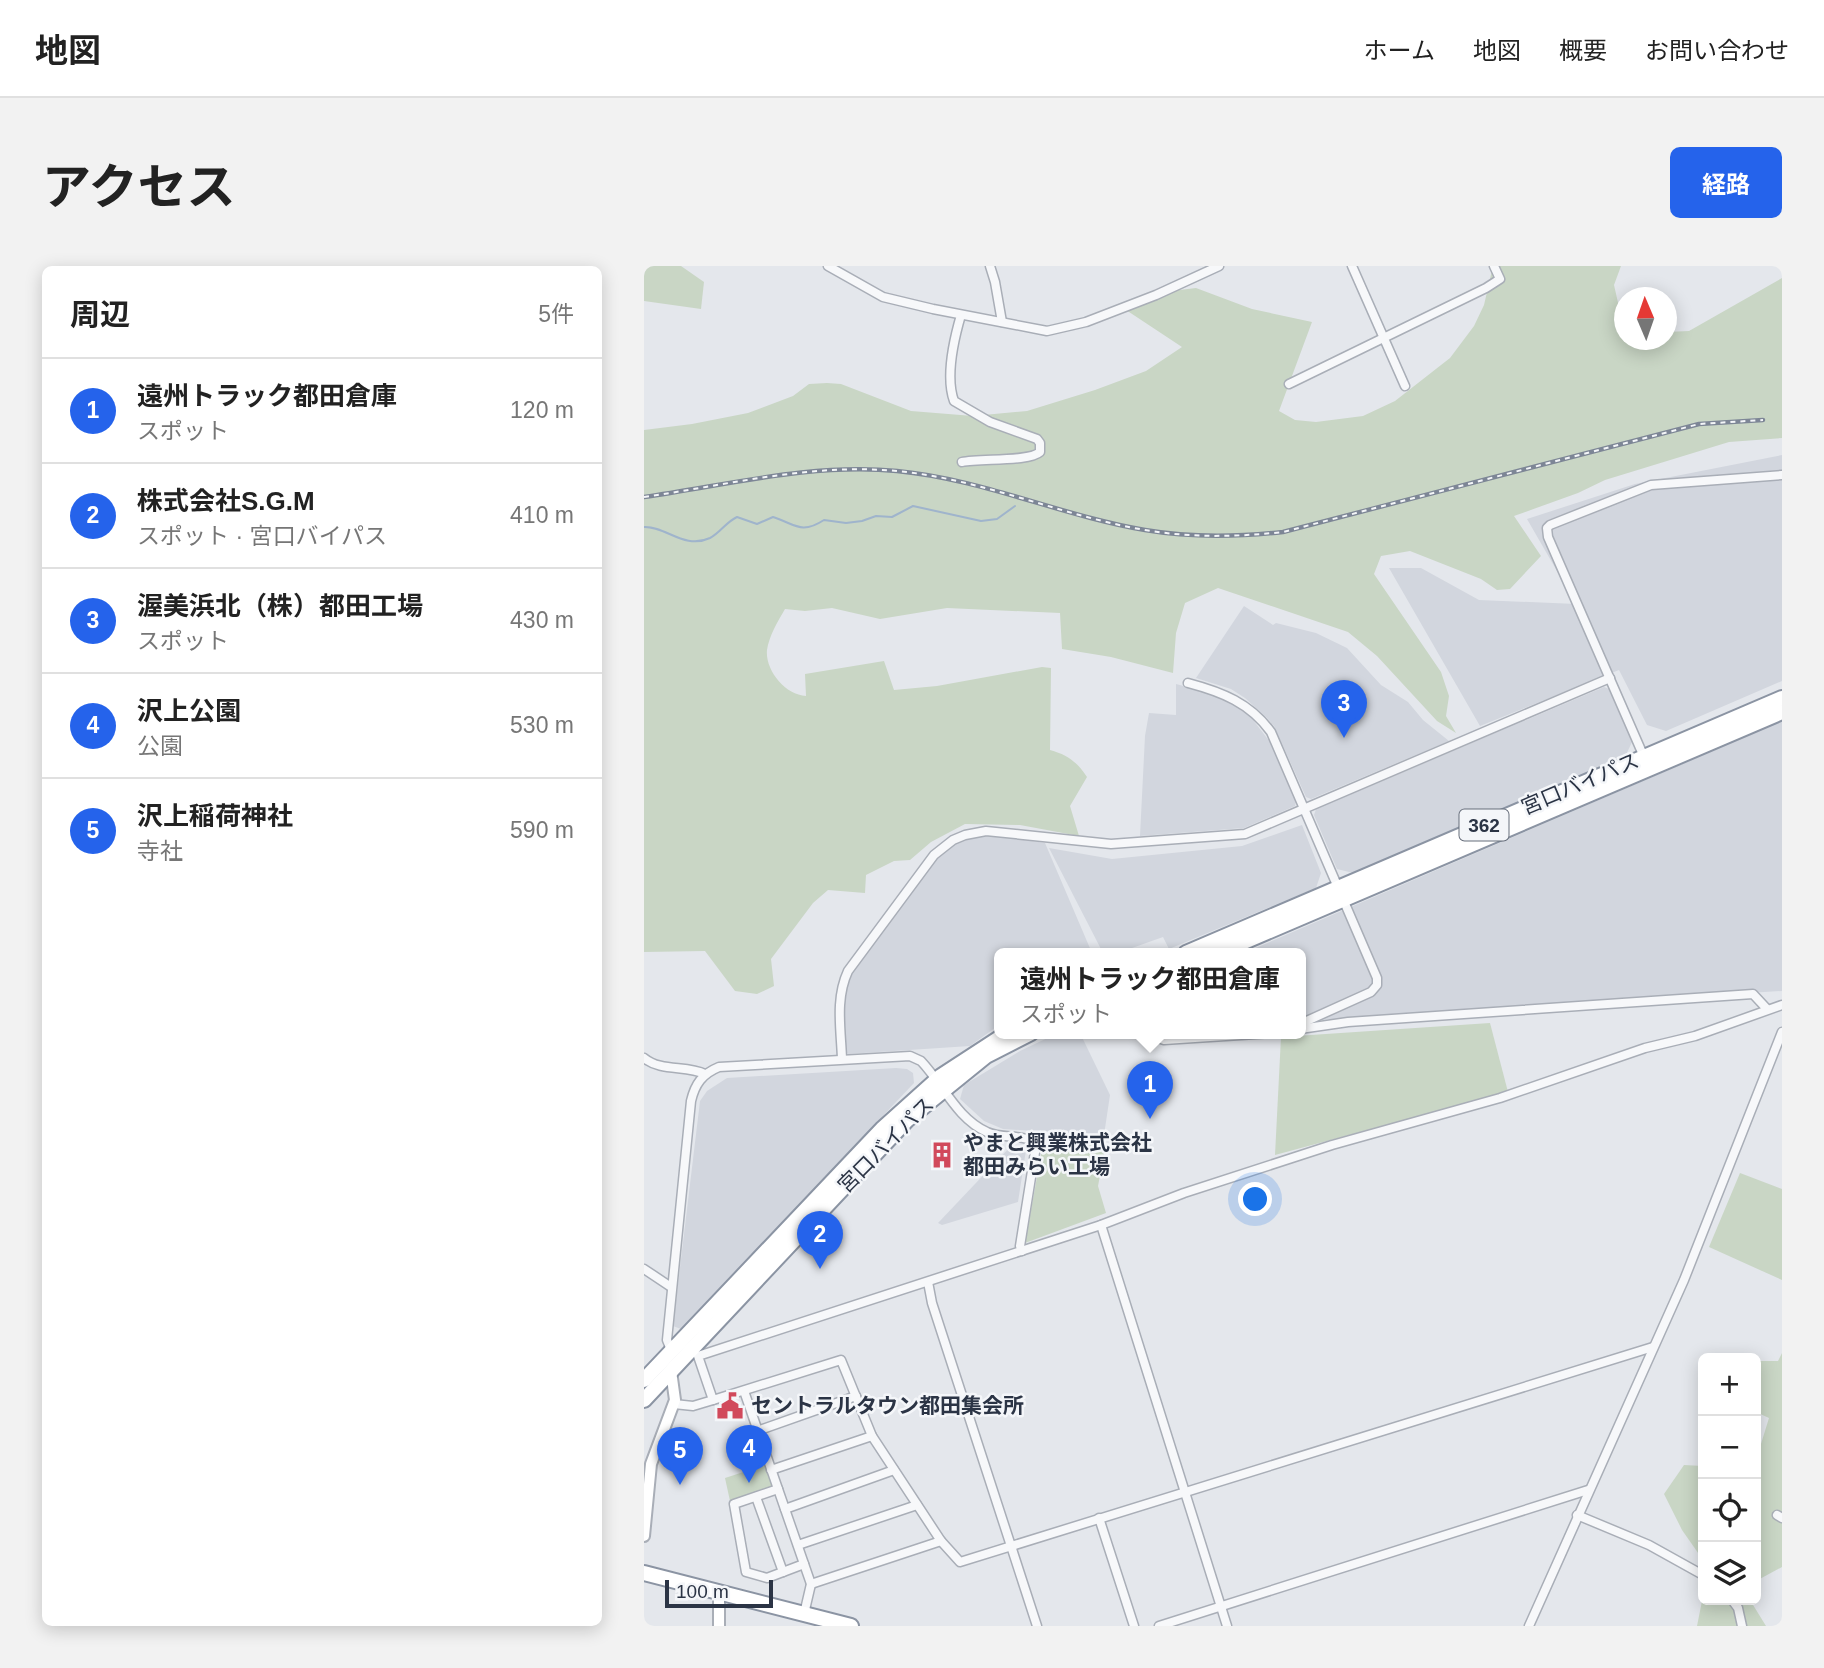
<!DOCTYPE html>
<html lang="ja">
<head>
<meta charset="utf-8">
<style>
  body { margin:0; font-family:Helvetica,"Noto Sans JP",sans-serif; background:#f2f2f2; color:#222 }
  .controls { position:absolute; right:21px; bottom:21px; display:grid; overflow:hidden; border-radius:10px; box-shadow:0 4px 18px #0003 }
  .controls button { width:63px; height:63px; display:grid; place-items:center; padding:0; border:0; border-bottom:2px solid #e0e0e0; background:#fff; color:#222; font:35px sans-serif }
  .compass { position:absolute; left:970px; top:21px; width:63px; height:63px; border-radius:50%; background:#fff; box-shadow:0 4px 18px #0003; rotate:358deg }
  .scale { position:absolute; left:21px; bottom:18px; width:108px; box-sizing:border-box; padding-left:7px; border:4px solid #2b3445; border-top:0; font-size:19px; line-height:24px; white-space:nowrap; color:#2b3445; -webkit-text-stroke:5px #f4f6f9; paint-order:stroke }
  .you { position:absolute; left:612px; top:934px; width:24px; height:24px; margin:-18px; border:5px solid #fff; border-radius:50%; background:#1a73e8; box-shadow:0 0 0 10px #1a73e833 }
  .badge { display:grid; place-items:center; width:46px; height:46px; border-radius:50%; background:#2563eb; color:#fff; font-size:23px; font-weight:700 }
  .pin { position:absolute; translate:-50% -58px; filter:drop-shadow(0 2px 4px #0008) }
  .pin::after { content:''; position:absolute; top:37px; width:24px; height:21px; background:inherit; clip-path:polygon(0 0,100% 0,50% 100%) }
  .popup { position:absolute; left:350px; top:682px; width:312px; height:91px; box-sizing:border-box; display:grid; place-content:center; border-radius:10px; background:#fff; filter:drop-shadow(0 2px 5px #0005); font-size:23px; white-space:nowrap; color:#767676 }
  .popup b { font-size:26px; color:#222 }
  .popup::after { content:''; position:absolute; left:50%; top:100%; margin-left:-14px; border:14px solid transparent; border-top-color:#fff }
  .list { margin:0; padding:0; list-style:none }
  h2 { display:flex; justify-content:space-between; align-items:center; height:91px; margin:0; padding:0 28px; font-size:30px }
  h2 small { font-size:23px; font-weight:400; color:#767676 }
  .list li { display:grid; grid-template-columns:46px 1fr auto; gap:21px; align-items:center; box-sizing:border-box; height:105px; padding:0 28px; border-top:2px solid #e0e0e0 }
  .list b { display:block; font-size:26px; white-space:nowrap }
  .list p { margin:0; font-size:23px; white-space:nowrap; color:#767676 }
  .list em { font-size:23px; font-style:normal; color:#767676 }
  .icon { flex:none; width:38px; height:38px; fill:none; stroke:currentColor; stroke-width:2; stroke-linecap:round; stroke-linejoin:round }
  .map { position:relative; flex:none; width:1138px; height:1360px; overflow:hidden; border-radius:10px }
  header { display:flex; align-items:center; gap:42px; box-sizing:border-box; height:98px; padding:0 35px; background:#fff; border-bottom:2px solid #e0e0e0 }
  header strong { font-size:33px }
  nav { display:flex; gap:38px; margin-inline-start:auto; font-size:24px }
  .intro { display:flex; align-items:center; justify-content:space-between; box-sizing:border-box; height:168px; padding:0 42px }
  h1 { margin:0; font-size:49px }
  .button { padding:18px 32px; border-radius:10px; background:#2563eb; color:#fff; font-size:24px; font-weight:700 }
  main { display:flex; gap:42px; padding:0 42px }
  aside { flex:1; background:#fff; border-radius:10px; box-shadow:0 4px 18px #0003 }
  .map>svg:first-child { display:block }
  .built { fill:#d2d6de }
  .green { fill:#c9d6c5 }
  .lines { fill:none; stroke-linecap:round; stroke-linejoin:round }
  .stream { stroke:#9fb4cc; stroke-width:2 }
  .street-casing { stroke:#a9aeb7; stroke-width:11 }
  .secondary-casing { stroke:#a9aeb7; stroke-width:14 }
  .highway-casing { stroke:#8b94a3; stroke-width:18 }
  .street { stroke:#f7f8fa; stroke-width:8 }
  .secondary { stroke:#fff; stroke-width:10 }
  .highway { stroke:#fff; stroke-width:14 }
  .rail-casing { stroke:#7d8696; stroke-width:4.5 }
  .rail { stroke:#f4f6f9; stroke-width:2; stroke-dasharray:5; stroke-linecap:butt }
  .labels { text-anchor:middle; stroke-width:5; stroke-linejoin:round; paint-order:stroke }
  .shield { fill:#f4f6f9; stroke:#676e7b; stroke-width:2 }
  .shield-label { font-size:19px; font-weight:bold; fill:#2b3445 }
  .street-label { font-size:21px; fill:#2b3445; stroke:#f4f6f9 }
  .poi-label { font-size:21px; font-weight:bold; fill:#2b3445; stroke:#f4f6f9; text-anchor:start }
</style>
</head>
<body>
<header>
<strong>地図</strong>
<nav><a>ホーム</a><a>地図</a><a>概要</a><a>お問い合わせ</a></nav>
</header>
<div class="intro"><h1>アクセス</h1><a class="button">経路</a></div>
<main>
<aside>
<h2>周辺<small>5件</small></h2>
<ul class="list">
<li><span class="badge">1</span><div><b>遠州トラック都田倉庫</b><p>スポット</p></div><em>120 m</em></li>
<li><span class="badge">2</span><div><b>株式会社S.G.M</b><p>スポット · 宮口バイパス</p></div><em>410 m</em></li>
<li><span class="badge">3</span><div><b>渥美浜北（株）都田工場</b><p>スポット</p></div><em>430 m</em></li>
<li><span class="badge">4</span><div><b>沢上公園</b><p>公園</p></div><em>530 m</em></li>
<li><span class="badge">5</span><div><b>沢上稲荷神社</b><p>寺社</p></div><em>590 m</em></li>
</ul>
</aside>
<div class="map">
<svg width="1138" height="1360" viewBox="0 0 1138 1360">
  <rect width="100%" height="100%" fill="#e4e7ec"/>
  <g class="built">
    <polygon points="1138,189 1138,415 1022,465 1003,459 975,404 836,460 745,302 777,302 835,334 932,338 883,253 991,218"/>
    <polygon points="600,340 629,359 632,357 672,367 703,382 737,419 764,436 779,454 805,475 667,533 662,531 630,460 622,451 601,432 587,423 552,412"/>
    <polygon points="532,418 570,428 588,437 606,450 626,476 649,527 652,536 651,540 600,562 496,570 501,470 505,447 532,449"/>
    <polygon points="960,421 965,423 988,476 981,491 709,607 693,603 670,549 672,543"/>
    <polygon points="1138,455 1138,725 657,755 656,687 600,687"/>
    <polygon points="658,559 677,607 672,622 525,683 519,671 474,687 459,687 405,582 468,593 598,580"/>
    <polygon points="339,568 401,577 448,687 356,687 355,759 326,780 204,788 201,785 199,737 202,717 209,702 293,590 315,574"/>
    <polygon points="414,767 436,767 466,829 460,869 359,863 340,855 316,833 320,819 376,785"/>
    <polygon points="252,802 263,803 269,807 270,817 37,1063 29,1060 56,835 63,825 83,812"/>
    <polygon points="367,880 381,880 382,884 374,936 298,959 294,957"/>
  </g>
  <g class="green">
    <polygon points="0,0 37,0 60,16 57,43 0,35"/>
    <path d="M 849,0 L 977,0 L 970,19 L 975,41 L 980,49 L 980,74 L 1022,74 L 1023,66 L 1045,65 L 1138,12 L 1138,172 L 1085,176 L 961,214 L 934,227 L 870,250 L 897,290 L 866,323 L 853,324 L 837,313 L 766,285 L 737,290 L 730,308 L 797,406 L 805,430 L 802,450 L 812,467 L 793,455 L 733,390 L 704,366 L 574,322 L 541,337 L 532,367 L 529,407 L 467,391 L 418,383 L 416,347 L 303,342 L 236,353 L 188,342 L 161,345 L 141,343 C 134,355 125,370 123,384 C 121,404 141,429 162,430 L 161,408 L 240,395 L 250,424 L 293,420 L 398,401 L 407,402 L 406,484 C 424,489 433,496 443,511 L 426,540 L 435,570 L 376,559 L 321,558 L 287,576 L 266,594 L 250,595 L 222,609 L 221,627 L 184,624 L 169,637 L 127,693 L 130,720 L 113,728 L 91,725 L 61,685 L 0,686 L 0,164 L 48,158 L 104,147 L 149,130 L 165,118 L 183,117 L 197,118 L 267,145 L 329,150 L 383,145 L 451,124 L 502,105 L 538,81 L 479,42 L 511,27 L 552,22 L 608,43 L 668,56 L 635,145 L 651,154 L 672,156 L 719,150 L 751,135 L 806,92 L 830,60 L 840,39 Z"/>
    <polygon points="846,757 864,826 631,889 637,771"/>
    <polygon points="399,878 462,878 454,920 462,947 381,977"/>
    <polygon points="1096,907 1138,923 1138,1014 1065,981"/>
    <polygon points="1138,1087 1138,1301 1112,1315 1112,1194 1125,1152 1112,1146 1112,1095 1134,1095"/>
    <polygon points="121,1199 129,1221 86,1235 81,1212"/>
    <polygon points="1040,1199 1059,1200 1059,1294 1038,1264 1020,1228"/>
    <polygon points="1059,1330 1059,1334 1106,1334 1122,1360 1053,1360"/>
  </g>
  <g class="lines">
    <path class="stream" d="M 0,261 C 22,260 40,284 66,272 C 76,267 82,256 93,251 L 113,258 L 129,251 C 151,258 157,269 180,254 L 202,257 L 218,255 L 232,250 L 248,251 L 269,240 L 337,255 L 353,253 L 371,240"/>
    <g class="street-casing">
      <g id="street">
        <polyline points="184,0 239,31 289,43 403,65 442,56 512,29 575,0"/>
        <polyline points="346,0 351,16 358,56"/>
        <polyline points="708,0 761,120"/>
        <path d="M 317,49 C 310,73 301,110 310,135 L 346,156 L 393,173 L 396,177 L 396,186 C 385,196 336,192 318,196"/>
        <polyline points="645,118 842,22 856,13 850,0"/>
        <path d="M 544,417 C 578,426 606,437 627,466 L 733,712 L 733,719 L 727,726 L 656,758"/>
        <polyline points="1000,491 904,271 903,262 906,259 1007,219 1138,209"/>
        <polyline points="656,763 704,756 1109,728 1123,743"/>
        <polyline points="511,767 514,772 520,774 628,767"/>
        <path d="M 0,792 C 17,806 42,799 61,808"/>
        <path d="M 198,793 C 197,763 191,733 204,705 L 290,589 L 309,574 L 321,569 L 342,565 L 467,578 L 601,568 L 966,412"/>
        <polyline points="457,959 583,1360"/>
        <polyline points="0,1003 27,1021"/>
        <polyline points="284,1016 288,1037 393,1360"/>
        <polyline points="1009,1081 316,1296 297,1275 228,1170 197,1094 69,1134 54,1090 457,959 540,927 688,879 856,832 1001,782 1051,770 1138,739"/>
        <path d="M 27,1084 L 23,1074 L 47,835 C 51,818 58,808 75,801 L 266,790 L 277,795 C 299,818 313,853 343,866 C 358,873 377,868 391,876 L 392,880 L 376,980 L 378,985"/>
        <polyline points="100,1125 167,1318 160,1348"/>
        <polyline points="30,1138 49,1140 69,1134"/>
        <polyline points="113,1165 212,1130"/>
        <polyline points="127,1204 228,1170"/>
        <polyline points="134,1223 90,1238 102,1306 123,1312 160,1298"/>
        <polyline points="112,1231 139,1306"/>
        <polyline points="141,1243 250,1204"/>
        <polyline points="933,1249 1005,1279 1059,1309"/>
        <polyline points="1133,1249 1138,1252"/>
        <polyline points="455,1252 490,1360"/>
        <polyline points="154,1279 273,1239"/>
        <polyline points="167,1318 297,1275"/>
        <polyline points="1088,1334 1094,1342 1098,1360"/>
        <polyline points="515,1360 944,1224"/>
        <polyline points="885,1360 1040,1014 1138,766"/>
      </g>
    </g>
    <g class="secondary-casing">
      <g id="secondary">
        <polyline points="0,1270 7,1198 31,1134 27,1105"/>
        <polyline points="75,1360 75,1326"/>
      </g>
    </g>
    <g class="highway-casing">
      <g id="highway">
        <polyline points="542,687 1138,432"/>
        <polyline points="574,687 1138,446"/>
        <polyline points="0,1114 238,863 297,810 363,767"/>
        <polyline points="0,1134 263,854 342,790 387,767"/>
        <polyline points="0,1307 207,1360"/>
      </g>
    </g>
    <use href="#street" class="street"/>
    <use href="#secondary" class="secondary"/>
    <use href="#highway" class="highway"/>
    <g class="rail-casing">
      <path id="rail" d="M 0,231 C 84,219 167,197 253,205 C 338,213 418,250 501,264 C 548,272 592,271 639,266 L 1055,158 L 1119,154"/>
    </g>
    <use href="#rail" class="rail"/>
  </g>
  <defs>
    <g id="building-bare" transform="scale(2.1)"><path d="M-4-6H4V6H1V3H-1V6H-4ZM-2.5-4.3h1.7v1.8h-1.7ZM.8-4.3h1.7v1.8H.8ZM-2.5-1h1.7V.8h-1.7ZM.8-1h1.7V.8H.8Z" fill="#d1495b" stroke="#f4f6f9" stroke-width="2.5" paint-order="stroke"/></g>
    <g id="civic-bare" transform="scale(2.1)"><path d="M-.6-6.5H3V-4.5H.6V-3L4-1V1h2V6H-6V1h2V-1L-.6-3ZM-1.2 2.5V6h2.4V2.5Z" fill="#d1495b" stroke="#f4f6f9" stroke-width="2.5" paint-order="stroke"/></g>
  </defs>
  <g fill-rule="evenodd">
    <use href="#building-bare" x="298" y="889"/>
    <use href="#civic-bare" x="86" y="1140"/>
  </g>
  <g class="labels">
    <rect class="shield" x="815.5" y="543.5" width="49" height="31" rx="5"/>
    <g class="shield-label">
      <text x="840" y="566">362</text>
    </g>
    <g class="street-label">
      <text transform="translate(936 518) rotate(-23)" y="7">宮口バイパス</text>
      <text transform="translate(242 879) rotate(-45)" y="7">宮口バイパス</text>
    </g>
    <g class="poi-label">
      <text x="319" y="884">やまと興業株式会社<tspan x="319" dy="24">都田みらい工場</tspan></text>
      <text x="107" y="1147">セントラルタウン都田集会所</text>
    </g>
  </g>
</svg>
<div class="controls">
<button>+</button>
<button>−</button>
<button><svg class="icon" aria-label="locate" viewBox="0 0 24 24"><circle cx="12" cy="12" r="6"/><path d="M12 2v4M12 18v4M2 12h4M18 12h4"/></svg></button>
<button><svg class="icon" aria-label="layers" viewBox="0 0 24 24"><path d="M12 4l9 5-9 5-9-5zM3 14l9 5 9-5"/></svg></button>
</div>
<svg class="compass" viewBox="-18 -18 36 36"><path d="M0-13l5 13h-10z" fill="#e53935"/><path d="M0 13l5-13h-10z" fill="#767676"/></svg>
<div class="scale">100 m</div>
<div class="you"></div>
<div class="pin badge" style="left:506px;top:853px">1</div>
<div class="popup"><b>遠州トラック都田倉庫</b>スポット</div>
<div class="pin badge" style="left:176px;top:1003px">2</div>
<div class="pin badge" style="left:700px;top:472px">3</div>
<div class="pin badge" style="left:105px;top:1217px">4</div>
<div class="pin badge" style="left:36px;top:1219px">5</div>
</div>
</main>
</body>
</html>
